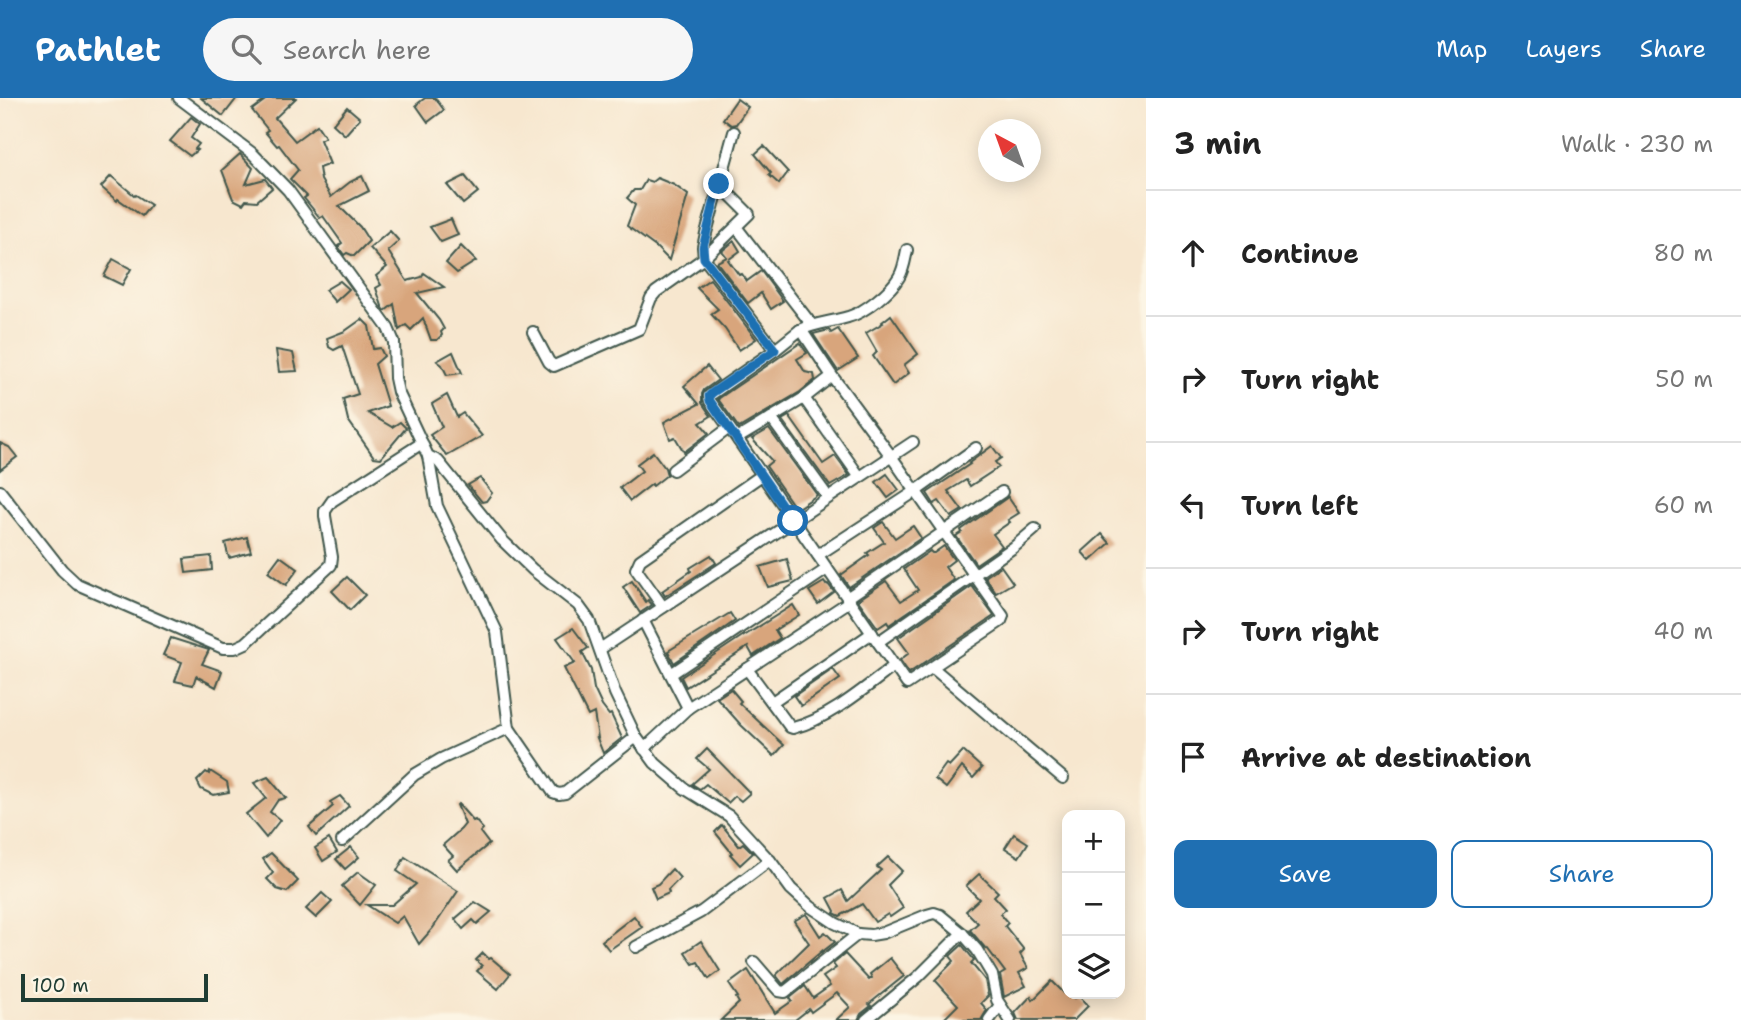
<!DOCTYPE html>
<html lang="en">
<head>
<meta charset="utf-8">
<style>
  body { margin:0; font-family:"Shantell Sans",sans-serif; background:#f6f6f6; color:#222 }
  .controls { position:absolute; right:21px; bottom:21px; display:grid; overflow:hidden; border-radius:14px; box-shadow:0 4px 18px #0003 }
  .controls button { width:63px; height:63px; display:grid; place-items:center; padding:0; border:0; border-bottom:2px solid #e0e0e0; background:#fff; color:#222; font:35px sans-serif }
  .compass { position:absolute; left:978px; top:21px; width:63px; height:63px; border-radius:50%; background:#fff; box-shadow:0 4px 18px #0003; rotate:319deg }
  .scale { position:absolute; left:21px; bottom:18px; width:187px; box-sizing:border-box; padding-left:7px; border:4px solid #1f3d34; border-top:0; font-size:19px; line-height:24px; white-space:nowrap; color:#1f3d34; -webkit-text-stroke:5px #fcf5e5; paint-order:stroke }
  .stop { position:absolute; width:21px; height:21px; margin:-16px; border:5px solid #1f6fb2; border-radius:50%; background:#fff }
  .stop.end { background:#1f6fb2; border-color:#fff; box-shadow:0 2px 7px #0008 }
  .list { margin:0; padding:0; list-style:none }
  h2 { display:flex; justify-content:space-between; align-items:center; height:91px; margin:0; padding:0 28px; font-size:30px }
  h2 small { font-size:23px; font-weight:400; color:#767676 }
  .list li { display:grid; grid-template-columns:46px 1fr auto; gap:21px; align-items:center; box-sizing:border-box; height:126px; padding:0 28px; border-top:2px solid #e0e0e0 }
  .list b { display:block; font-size:26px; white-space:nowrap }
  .list em { font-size:23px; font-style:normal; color:#767676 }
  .actions { display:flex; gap:14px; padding:21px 28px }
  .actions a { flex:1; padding:16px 0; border:2px solid #1f6fb2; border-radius:14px; text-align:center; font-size:24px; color:#1f6fb2 }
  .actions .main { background:#1f6fb2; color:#fff }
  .icon { flex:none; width:38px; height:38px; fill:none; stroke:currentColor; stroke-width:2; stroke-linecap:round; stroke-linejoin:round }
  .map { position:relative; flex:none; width:1146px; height:922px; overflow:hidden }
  header { display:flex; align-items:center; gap:42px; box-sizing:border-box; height:98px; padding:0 35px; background:#1f6fb2; color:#fff }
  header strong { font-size:33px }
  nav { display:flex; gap:38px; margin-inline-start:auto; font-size:24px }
  .search { width:490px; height:63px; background:#f6f6f6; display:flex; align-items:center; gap:18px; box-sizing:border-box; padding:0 24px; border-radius:38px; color:#767676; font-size:26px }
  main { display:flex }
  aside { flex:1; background:#fff }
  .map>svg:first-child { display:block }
  .building { fill:#d8a57b }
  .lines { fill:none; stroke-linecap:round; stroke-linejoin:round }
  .minor-casing { stroke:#3f564b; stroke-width:14 }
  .minor { stroke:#fff; stroke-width:10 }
  .route { stroke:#1f6fb2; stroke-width:9 }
</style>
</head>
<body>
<header>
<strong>Pathlet</strong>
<div class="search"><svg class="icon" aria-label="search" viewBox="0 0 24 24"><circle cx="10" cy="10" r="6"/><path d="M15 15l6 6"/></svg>Search here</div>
<nav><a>Map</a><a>Layers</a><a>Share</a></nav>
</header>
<main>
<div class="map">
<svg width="1146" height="922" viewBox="0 0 1146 922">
  <rect width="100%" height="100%" fill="#fcf5e5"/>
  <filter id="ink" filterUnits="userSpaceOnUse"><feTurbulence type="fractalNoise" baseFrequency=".0143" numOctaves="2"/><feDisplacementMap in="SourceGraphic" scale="14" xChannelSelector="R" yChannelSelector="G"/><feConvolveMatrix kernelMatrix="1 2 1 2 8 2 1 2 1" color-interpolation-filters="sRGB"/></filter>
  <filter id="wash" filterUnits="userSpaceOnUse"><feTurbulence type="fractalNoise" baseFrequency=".00686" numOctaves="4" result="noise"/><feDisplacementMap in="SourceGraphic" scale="28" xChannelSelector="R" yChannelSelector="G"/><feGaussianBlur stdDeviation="1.57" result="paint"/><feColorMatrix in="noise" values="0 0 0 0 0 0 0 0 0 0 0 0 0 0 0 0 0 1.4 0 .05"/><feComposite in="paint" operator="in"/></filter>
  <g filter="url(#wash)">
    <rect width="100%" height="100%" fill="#f7e7cf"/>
    <g id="blocks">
      <g class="building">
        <polygon points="201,0 237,0 223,18"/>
        <polygon points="268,0 296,0 275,20 295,43 317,27 325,39 320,42 330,66 319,70 321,82 331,99 350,84 362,78 369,93 339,108 360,129 369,143 354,158 347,155 344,157 338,148 342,145 323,118 320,120 304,100 307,98 290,81 298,72 279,47 277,48 265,34 268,32 252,12"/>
        <polygon points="425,0 435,0 444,12 428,24 416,7"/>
        <polygon points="737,1 748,9 736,26 731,27 723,21"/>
        <polygon points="347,9 360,20 345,37 333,26"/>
        <polygon points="191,19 200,26 191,40 199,46 195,51 197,52 190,58 170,43"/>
        <polygon points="764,48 788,74 779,86 769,77 771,75 755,56"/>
        <polygon points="240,56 253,70 246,86 265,81 272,90 257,103 246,102 243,106 233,101 222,72"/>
        <polygon points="111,78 135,98 136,97 151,107 142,118 118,101 117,103 101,89"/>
        <polygon points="465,78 478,94 463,106 447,87"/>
        <polygon points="657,80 674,87 688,97 669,162 657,150 627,128 635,107 627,100 634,92 640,92 646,82 652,84"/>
        <polygon points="451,121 458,137 441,144 430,129"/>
        <polygon points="390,133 399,143 388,153 407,183 422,179 424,175 444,189 417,195 439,222 444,231 441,234 442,237 437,242 431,242 423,220 411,232 406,227 399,232 394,206 385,213 382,208 376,190 381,187 376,178 387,169 370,150"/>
        <polygon points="734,143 740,153 728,162 739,177 742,176 747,183 761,173 783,203 771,211 761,195 748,205 717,164 727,159 722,153"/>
        <polygon points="461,148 476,163 457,175 446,165"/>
        <polygon points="113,161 131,171 122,187 104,178"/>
        <polygon points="710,181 756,241 739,252 725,231 711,216 718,211 697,190"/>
        <polygon points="340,183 349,191 335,204 325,192"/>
        <polygon points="891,217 918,256 904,267 909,275 893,287 873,258 877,254 866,235 883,225 882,224"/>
        <polygon points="362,221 369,228 373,251 380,250 384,258 375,266 388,308 368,315 392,329 400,324 406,330 381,360 374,359 348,322 343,301 358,296 342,248 334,252 329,249 327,240 345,233"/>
        <polygon points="838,231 858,260 838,273 813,236 829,232 831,235"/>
        <polygon points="800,245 807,255 797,261 805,274 814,276 815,282 800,294 739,330 718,301"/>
        <polygon points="276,252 293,255 297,273 279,274"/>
        <polygon points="453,254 462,275 447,277 442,267 437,263"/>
        <polygon points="707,268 718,282 704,292 702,296 702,305 711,318 700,325 709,335 684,354 675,339 670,341 664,324 699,306 684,288"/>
        <polygon points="447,297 457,319 463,315 482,338 447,358 430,337 442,329 432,306"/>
        <polygon points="789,318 823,366 835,358 849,377 830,388 782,322"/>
        <polygon points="769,331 817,397 796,411 766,368 772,363 752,341"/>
        <polygon points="0,345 9,349 17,359 0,372"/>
        <polygon points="992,348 1001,360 995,364 999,369 970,388 966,382 948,393 962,412 951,419 939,403 934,406 927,395 970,366 969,365"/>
        <polygon points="653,354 665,370 667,377 653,388 652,386 630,403 620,390 642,373 637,366"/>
        <polygon points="887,376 899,392 888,400 876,384"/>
        <polygon points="480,380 492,395 486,403 482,404 468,387"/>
        <polygon points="1008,399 1019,415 1008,422 1010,424 993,436 1002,448 976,466 956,438 962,434 961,432"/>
        <polygon points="883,424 895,440 913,428 921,440 849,489 841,477 869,457 867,455 884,444 874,430"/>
        <polygon points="1102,436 1110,445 1090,463 1082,454"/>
        <polygon points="247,439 251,454 229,460 225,445"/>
        <polygon points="944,448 954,462 945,469 954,482 889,527 887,524 878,530 858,502 886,483 901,503 918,492 904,471 930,453 932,455 934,455"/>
        <polygon points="711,457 716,465 665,498 662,493 691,473 690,470"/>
        <polygon points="211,458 212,472 186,475 184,461"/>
        <polygon points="280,458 298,471 286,487 268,474"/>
        <polygon points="787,461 793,483 768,489 760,469"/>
        <polygon points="1001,468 1013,485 996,495 985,479"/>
        <polygon points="347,479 365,497 350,512 332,493"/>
        <polygon points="632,483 646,504 648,502 652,507 640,515 623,489"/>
        <polygon points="824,484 826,487 828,486 834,494 818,506 809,493"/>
        <polygon points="972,488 994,518 909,575 900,562 909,555 898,540"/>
        <polygon points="793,507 799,517 775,532 780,540 753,558 748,549 686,589 681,579 744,537 744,538"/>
        <polygon points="730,515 735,523 674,565 668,553"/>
        <polygon points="573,530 588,550 582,554 591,572 594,591 602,608 609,617 611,616 622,640 603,655 597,640 598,640 594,615 588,618 564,570 575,565 557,540"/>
        <polygon points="171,540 209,552 202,566 222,573 216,589 196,578 193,587 175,583 182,564 163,557"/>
        <polygon points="833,571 840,581 801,608 794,598"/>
        <polygon points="731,591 741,603 739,605 784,647 774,658 741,627 717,600"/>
        <polygon points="707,651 750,695 741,703 735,698 728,705 706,686 700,691 692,686 709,671 697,661"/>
        <polygon points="963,653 982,670 973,680 962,669 946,690 935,681 946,666 949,668"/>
        <polygon points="210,673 227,684 229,694 213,697 201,691 197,683 206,674 209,676"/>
        <polygon points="268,679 286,700 278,702 270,714 280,722 266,740 246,716 266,700 254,685"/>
        <polygon points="340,698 349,708 316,738 309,729 333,708 330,704"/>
        <polygon points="458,706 473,723 475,722 483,731 480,734 489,746 457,772 448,762 453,758 443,747 461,731 465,726 457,707"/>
        <polygon points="722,727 739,748 743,745 753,755 740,767 730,756 732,755 715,734"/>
        <polygon points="1014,736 1028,745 1019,759 1005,750"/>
        <polygon points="329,741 337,754 323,763 315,750"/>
        <polygon points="351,749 359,759 345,771 336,761"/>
        <polygon points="271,755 298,783 287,794 277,791 267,781 273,775 263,761"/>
        <polygon points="405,759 458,793 433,830 419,846 403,818 395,825 367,807 392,807 416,786 397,773"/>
        <polygon points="888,759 902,773 888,787 903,810 890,819 888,816 875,824 862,806 840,818 834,815 835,813 828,800 842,792 848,803 881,772 877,769"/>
        <polygon points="672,771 680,780 668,792 669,795 656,801 651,789 658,786"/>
        <polygon points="358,774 376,787 360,807 342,788"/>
        <polygon points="979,776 998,794 994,798 1006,811 1000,816 1008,825 1005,828 1024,852 1020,856 1028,870 1019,875 1026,888 1004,899 1000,877 1005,874 987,850 986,851 970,832 978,825 966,813 979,801 966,788"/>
        <polygon points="322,795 332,804 316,820 306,811"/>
        <polygon points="475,804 491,814 477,826 473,822 463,831 455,821"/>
        <polygon points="806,816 820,838 825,834 835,844 822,854 822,853 783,886 776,877 809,845 794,823"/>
        <polygon points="634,818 642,829 609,852 602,843"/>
        <polygon points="701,843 720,873 709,881 698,864 693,866 685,854"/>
        <polygon points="962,847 974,862 971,865 985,882 988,898 981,905 987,912 981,922 943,922 958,907 935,882 954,863 950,858"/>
        <polygon points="483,855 489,861 491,860 510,876 498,891 477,873 482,868 476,862"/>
        <polygon points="845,856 869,882 872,880 870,876 890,860 904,878 869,906 871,908 861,916 858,922 836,922 850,909 837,895 811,914 809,911 795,922 721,922 739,905 736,900 738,899 729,886 748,872 775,915 792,903 790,900 805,888 813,900 830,888 823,879 836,870 833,866"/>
        <polygon points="1052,883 1064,895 1067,892 1067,896 1071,896 1075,900 1078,897 1088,908 1074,922 1018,922 1015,915 1031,898 1033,902"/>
      </g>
    </g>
  </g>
  <g filter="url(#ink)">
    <use href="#blocks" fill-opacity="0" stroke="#3f564b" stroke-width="2"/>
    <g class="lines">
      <g class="minor-casing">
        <g id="minor">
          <polyline points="179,0 252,55 288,92 388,230 394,244 395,280 398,294 428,358 438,363 502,442 533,472 578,507 589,522 615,595 636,639 655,665 684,690 729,718 772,765 791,791 811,809 835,825 858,836 871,837 883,835 927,817 934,815 940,817 962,835 977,852 992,877 997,902 1010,922"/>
          <polyline points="734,34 706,135 703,149 704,160 775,252 800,232 802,233 832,278 804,300 738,340 738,342 907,586 1001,523 1003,518 891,358 832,278"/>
          <polyline points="737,130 812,227"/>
          <path d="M 800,232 C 816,225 832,224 848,219 C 864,215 891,193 899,179 C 904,171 905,161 907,152"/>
          <polyline points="533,234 549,264 554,268 639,231 651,200 656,194 704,160 749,116 719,86"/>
          <polyline points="804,300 859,378"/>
          <polyline points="771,320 828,399"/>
          <polyline points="738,342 710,303 709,298 775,252"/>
          <polyline points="428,358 437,408 497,534 509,630 553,694 559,696 565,695 636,639"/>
          <polyline points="673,372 729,330"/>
          <polyline points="0,393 62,472 77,486 223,550 235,550 246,545 331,467 332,459 325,418 325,413 332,403 422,345"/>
          <polyline points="818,457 916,393 976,350"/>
          <polyline points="847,500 1002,394"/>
          <polyline points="663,509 636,471 640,462 762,377"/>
          <polyline points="643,522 688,610 644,651"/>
          <polyline points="878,544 1014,449 1035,431"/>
          <polyline points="600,551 913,344"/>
          <polyline points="933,570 1063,680"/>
          <path d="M 747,571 L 790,629 L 793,630 C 829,621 865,590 894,568"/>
          <polyline points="671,576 827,471"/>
          <polyline points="772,604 872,535"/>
          <polyline points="688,610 850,503"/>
          <polyline points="342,743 414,677 441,661 509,630"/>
          <polyline points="636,849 701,814 770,762"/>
          <polyline points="754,864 779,893 785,894 858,836"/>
          <polyline points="866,922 918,879 962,835"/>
          <polyline points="989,922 1000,907"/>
        </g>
      </g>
      <use href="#minor" class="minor"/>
    </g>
  </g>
  <g class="lines" filter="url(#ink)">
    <polyline class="route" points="719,86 703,149 704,160 775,252 712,295 709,298 710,303 793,423"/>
  </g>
</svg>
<div class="controls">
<button>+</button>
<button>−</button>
<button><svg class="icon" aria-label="layers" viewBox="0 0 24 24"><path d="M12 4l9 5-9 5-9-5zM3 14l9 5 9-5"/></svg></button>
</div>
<svg class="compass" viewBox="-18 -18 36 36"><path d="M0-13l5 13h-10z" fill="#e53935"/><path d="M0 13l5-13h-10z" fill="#767676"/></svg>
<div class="scale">100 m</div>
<div class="stop" style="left:793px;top:423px"></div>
<div class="stop end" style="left:719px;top:86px"></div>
</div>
<aside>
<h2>3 min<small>Walk · 230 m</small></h2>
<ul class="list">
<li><svg class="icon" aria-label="ahead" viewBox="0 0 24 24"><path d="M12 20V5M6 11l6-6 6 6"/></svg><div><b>Continue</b></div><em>80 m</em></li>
<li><svg class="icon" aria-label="right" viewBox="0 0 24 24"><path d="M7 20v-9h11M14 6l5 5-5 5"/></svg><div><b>Turn right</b></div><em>50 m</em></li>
<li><svg class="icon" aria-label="left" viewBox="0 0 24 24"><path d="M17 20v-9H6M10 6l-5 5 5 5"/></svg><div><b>Turn left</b></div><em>60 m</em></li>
<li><svg class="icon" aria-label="right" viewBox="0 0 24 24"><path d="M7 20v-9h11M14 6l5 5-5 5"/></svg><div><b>Turn right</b></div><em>40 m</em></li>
<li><svg class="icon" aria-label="arrive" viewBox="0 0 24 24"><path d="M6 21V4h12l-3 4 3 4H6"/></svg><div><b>Arrive at destination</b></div></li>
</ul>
<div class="actions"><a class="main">Save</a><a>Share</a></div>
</aside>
</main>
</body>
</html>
